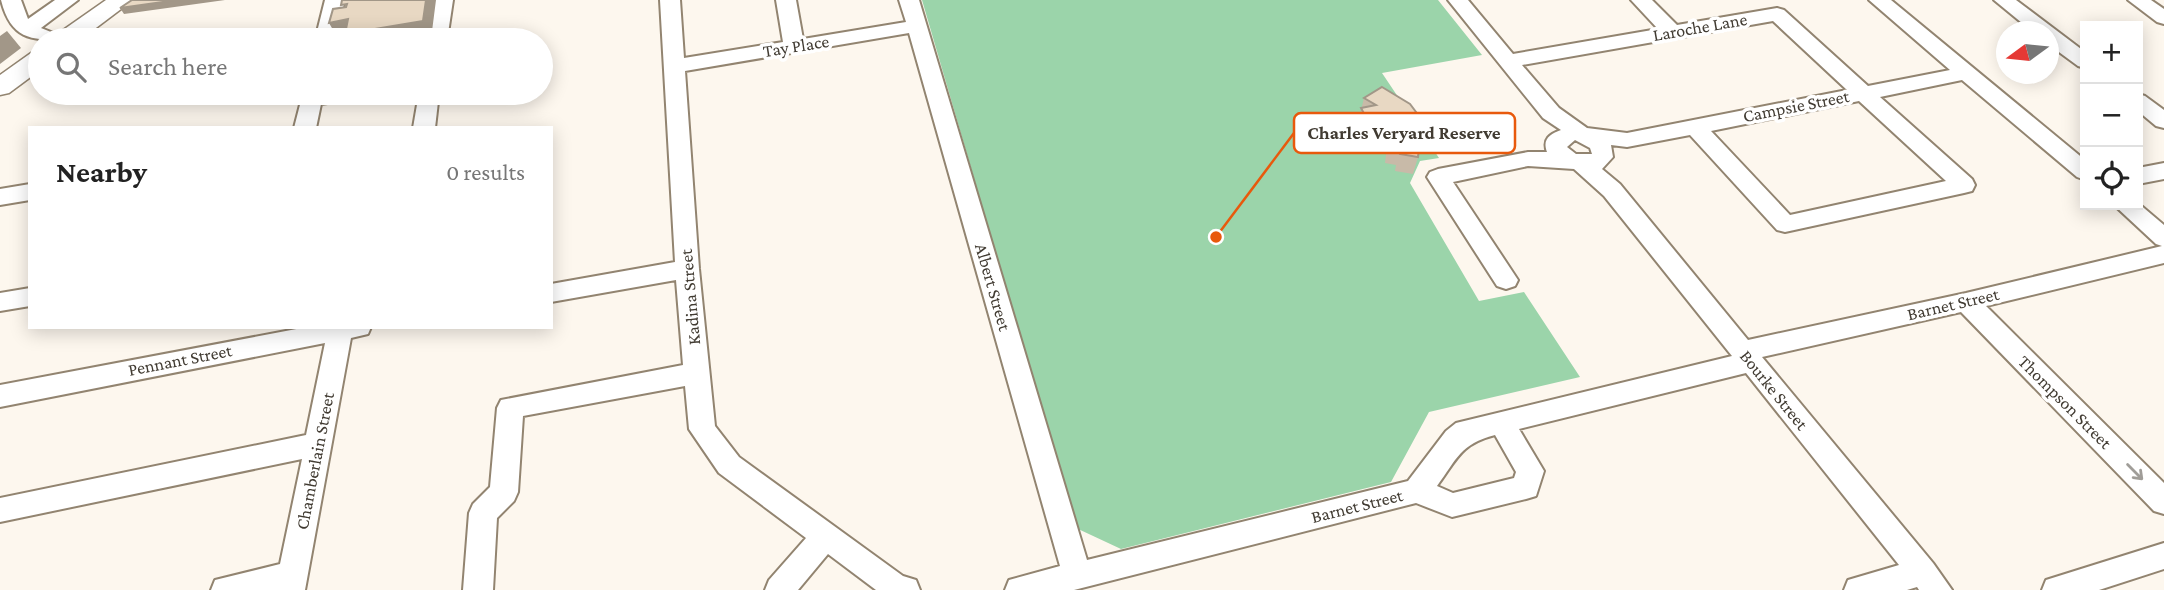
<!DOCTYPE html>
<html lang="en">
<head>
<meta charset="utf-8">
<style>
  body { margin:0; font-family:"Crimson Pro",serif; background:#f2f2f2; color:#222 }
  .controls { position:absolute; right:21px; top:21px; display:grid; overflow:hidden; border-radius:0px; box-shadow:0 4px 18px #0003 }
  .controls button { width:63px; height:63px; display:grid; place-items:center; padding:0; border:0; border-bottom:2px solid #e0e0e0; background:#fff; color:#222; font:35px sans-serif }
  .compass { position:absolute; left:1996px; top:21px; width:63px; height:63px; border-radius:50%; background:#fff; box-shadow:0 4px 18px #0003; rotate:255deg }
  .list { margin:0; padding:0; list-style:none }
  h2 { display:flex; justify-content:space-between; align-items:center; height:91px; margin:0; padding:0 28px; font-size:30px }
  h2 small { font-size:23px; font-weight:400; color:#767676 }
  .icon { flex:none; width:38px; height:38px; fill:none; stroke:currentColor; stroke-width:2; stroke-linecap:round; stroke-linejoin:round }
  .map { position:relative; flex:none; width:2164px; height:590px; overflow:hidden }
  .search { position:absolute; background:#fff; box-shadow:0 4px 18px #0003; left:28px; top:28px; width:525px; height:77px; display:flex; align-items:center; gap:18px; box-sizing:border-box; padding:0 24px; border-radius:38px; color:#767676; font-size:26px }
  .panel { position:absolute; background:#fff; box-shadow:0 4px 18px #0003; left:28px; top:126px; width:525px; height:203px; border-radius:0px }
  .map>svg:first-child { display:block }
  .green { fill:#9bd4aa }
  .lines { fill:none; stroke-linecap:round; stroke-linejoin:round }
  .minor-casing { stroke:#928470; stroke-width:4 }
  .major-casing { stroke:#928470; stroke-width:3 }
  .minor { fill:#fff; fill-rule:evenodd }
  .major { fill:#fff; fill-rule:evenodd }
  .wall { fill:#c8baa8 }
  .shaded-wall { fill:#a29788 }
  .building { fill:#e8d8c3; stroke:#a29788; stroke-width:2 }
  .oneway { stroke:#a09d98 }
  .labels { text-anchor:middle; stroke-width:7; stroke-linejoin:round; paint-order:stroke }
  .street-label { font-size:18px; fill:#413b32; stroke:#fff }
  .leader { fill:none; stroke:#e8590c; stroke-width:2.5 }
  .callout-dot { fill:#e8590c; stroke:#fff; stroke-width:2.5 }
  .callout { fill:#fff; stroke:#e8590c; stroke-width:2.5 }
  .callout-label { font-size:19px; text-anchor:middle; font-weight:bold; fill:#413b32 }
</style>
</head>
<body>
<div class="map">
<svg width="2164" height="590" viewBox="0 0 2164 590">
  <rect width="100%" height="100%" fill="#fdf7ee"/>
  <polygon class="green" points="922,0 1438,0 1482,55 1382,73 1439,158 1420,161 1410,183 1479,301 1524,292 1580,377 1429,412 1391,482 1121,549 1076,528"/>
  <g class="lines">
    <g class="minor-casing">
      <g id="minor">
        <path d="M 1,0 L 21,0 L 28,19 L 55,0 L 78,0 L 41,28 L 61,36 L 64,40 C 30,40 11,39 1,0 Z"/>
        <polygon points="325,0 345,0 335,40 315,40"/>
        <polygon points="433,0 453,0 447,40 427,40"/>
        <path d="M 660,0 L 680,0 L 684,58 L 783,42 L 776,0 L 796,0 L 803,39 L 906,22 L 899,0 L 919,0 L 1087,560 L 1408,481 L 1446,431 L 1456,423 L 1732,356 L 1604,196 L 1574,169 L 1528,166 L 1453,182 L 1518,280 L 1515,286 L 1506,289 L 1497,286 L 1427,177 L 1430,172 L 1438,169 L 1528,152 L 1547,152 C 1542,139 1550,134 1561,130 L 1543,118 L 1448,0 L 1468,0 L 1513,54 L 1658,29 L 1631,0 L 1652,0 L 1677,25 L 1777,8 L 1784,10 L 1868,86 L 1950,70 L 1869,0 L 1891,0 L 2085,160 L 2085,180 L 2077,177 L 1962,80 L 1880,97 L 1972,179 L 1975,185 L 1972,191 L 1964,193 L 1785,232 L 1777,230 L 1690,135 L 1627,147 L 1611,145 L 1613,157 L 1602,169 L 1620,184 L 1748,340 L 1966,293 L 2162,246 L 2156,244 L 2114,205 L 2138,203 L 2164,225 L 2164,263 L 1986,306 L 2164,483 L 2164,514 L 2154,511 L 1961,312 L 1762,357 L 1933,563 L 1952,590 L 1919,590 L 1917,587 L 1907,590 L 1844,590 L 1848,580 L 1899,565 L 1746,373 L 1519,429 L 1544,471 L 1536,496 L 1526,499 L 1452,517 L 1416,503 L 1074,590 L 1005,590 L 1009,580 L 1060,566 L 909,33 L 685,71 L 699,269 L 715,426 L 739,457 L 903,576 L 916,580 L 920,590 L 876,590 L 828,554 L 798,590 L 765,590 L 769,580 L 806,538 L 719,473 L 689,429 L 685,386 L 523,416 L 518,492 L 514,501 L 497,518 L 493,590 L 463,590 L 469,513 L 473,504 L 490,487 L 497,408 L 501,400 L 683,365 L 676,280 L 551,302 L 551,284 L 675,262 ZM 1773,21 L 1847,90 L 1627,133 L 1587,128 L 1559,108 L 1522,65 ZM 1859,101 L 1946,181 L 1790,215 L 1711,131 ZM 1575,140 L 1590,148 L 1592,154 L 1576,154 L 1567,147 ZM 1495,435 L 1516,472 L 1514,478 L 1453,493 L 1437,486 C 1457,459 1460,444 1495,435 Z"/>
        <polygon points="1994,0 2016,0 2085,52 2085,68 2078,66 2048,44 2048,32 2033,32"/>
        <polygon points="2128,0 2151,0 2164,9 2164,24 2157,22"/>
        <polygon points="303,93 363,93 360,98 321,104 316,128 294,128"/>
        <polygon points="419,93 439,93 435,128 413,128"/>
        <polygon points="2138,94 2145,96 2164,110 2164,128 2156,126 2138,111"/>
        <polygon points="2164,163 2164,179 2138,184 2138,168"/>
        <polygon points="30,184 30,200 0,205 0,189"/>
        <polygon points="30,288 30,306 0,311 0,293"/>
        <polygon points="307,327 371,327 368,334 351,338 305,590 211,590 215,580 280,564 302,459 0,522 0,498 306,435 325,343 0,407 0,385"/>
        <polygon points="2164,543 2164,569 2099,590 2042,590 2046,580"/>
      </g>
    </g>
    <g class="major-casing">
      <g id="major">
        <polygon points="106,0 133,0 80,40 53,40 56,35"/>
        <polygon points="40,50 40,70 9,93 0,95 0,75 31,53"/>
      </g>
    </g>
    <use href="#minor" class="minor"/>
    <use href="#major" class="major"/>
  </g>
  <polygon class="wall" points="1382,87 1418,157 1413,174 1395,171 1396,165 1385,163 1387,146 1370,149 1357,126 1364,98"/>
  <g class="shaded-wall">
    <polygon points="177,0 225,0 124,14 120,8"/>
    <polygon points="426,0 436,0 431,39 421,40 349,40 348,39 339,40 329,23"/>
    <polygon points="7,31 21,48 0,64 0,36"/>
    <polygon points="1391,129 1387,146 1370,149 1374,132"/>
  </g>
  <g class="building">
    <polygon points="132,0 177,0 120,8"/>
    <polygon points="342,0 426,0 423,21 345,34 348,19 329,23 333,9 346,7 347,4 341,5"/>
    <polygon points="1382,87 1410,104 1422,120 1418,157 1400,154 1401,148 1389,145 1391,129 1374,132 1361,108 1376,105 1364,98"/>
  </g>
  <defs><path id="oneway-shaft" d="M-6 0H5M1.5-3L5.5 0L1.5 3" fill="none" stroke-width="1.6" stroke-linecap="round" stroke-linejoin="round" transform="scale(1.75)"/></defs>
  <use class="oneway" href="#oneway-shaft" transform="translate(2135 472) rotate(45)"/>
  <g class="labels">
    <g class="street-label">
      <text transform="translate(1700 27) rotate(-10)" y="6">Laroche Lane</text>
      <text transform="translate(796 46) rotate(-9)" y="6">Tay Place</text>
      <text transform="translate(1796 106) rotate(-11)" y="6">Campsie Street</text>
      <text transform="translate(993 287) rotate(74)" y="6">Albert Street</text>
      <text transform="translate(690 297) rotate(-95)" y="6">Kadina Street</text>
      <text transform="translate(1953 304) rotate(-13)" y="6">Barnet Street</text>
      <text transform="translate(180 360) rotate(-11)" y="6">Pennant Street</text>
      <text transform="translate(1774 390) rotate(51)" y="6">Bourke Street</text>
      <text transform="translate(2065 402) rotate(45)" y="6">Thompson Street</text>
      <text transform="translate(315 461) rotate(-79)" y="6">Chamberlain Street</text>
      <text transform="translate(1357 506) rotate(-14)" y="6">Barnet Street</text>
    </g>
  </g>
  <path class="leader" d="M1216 237L1294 133"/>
  <circle class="callout-dot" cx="1216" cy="237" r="7"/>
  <rect class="callout" x="1294" y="113" width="221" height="40" rx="7"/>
  <g class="callout-label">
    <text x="1404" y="139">Charles Veryard Reserve</text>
  </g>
</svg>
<div class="controls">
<button>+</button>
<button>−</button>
<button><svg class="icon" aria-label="locate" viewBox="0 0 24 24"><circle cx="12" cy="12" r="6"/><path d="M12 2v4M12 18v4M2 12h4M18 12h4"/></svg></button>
</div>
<svg class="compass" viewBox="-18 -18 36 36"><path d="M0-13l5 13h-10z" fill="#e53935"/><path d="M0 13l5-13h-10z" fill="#767676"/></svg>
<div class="search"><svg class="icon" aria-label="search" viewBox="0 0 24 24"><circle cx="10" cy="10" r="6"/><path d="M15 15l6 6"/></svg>Search here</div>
<section class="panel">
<h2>Nearby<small>0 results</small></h2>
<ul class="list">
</ul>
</section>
</div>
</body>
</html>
